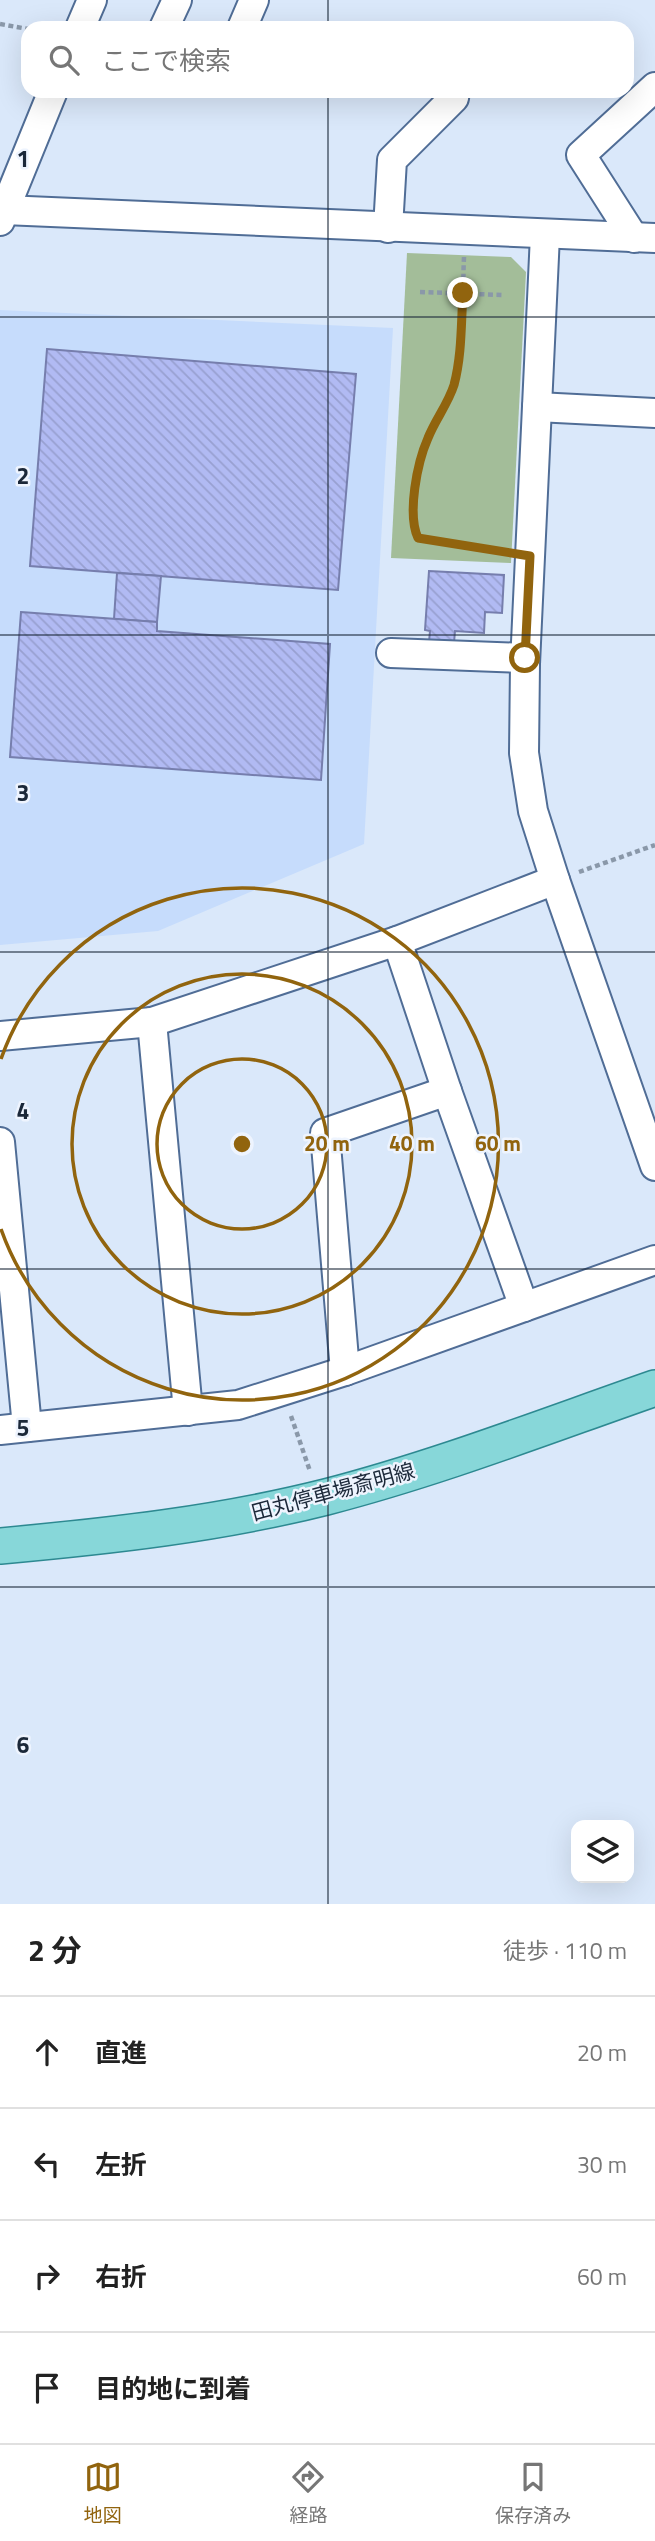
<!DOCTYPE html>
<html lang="ja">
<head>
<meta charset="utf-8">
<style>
  body { margin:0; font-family:"Titillium Web","Noto Sans JP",sans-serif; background:#f6f6f6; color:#222 }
  .controls { position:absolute; right:21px; bottom:21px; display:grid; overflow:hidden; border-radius:14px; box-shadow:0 7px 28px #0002 }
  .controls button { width:63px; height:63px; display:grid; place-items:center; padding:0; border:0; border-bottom:2px solid #e0e0e0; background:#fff; color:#222; font:35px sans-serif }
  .stop { position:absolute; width:21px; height:21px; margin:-16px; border:5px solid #91640e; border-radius:50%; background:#fff }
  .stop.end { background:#91640e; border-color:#fff; box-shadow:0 2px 7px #0008 }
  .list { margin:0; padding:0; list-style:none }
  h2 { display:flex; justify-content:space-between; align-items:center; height:91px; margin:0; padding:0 28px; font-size:30px }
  h2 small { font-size:23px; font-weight:400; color:#767676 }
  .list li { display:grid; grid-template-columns:46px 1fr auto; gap:21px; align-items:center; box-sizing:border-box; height:112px; padding:0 28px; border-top:2px solid #e0e0e0 }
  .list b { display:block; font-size:26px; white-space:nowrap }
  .list em { font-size:23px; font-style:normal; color:#767676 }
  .icon { flex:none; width:38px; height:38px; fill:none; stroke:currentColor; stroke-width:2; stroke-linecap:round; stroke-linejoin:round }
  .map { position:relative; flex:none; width:655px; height:1904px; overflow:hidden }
  .search { position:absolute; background:#fff; box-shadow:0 7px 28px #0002; left:21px; right:21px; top:21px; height:77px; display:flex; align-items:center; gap:18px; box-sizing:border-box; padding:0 24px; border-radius:21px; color:#767676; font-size:26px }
  .sheet { height:539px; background:#fff }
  nav { display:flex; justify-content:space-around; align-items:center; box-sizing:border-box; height:98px; border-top:2px solid #e0e0e0; background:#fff; font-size:19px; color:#767676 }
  nav a { display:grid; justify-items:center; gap:4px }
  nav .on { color:#91640e }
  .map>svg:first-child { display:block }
  .built { fill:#c6dcfc }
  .green { fill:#a3bd99 }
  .building { fill:url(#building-back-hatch); stroke:#767ead; stroke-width:2 }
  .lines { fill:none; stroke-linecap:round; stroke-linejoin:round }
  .minor-casing { stroke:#506d96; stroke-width:32 }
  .major-casing { stroke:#2d8991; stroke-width:38 }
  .path { stroke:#8a98a9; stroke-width:4.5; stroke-dasharray:5 3.5; stroke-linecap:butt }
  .minor { stroke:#fff; stroke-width:28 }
  .major { stroke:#87d7d9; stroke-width:35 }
  .route { stroke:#91640e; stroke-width:9 }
  .grid { fill:none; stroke:#1b2839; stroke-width:2; stroke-opacity:0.55 }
  .ring { fill:none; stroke:#91640e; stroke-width:3.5 }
  .labels { text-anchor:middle; stroke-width:5; stroke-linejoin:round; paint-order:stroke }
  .street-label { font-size:21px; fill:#1b2839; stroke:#eef4fe }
  .grid-label { font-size:23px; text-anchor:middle; font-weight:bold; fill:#1b2839; stroke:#eef4fe; stroke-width:5; stroke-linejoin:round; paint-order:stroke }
  .centre { fill:#91640e; stroke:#eef4fe; stroke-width:3.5 }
  .ring-label { font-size:21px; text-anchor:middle; font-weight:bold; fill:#91640e; stroke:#eef4fe; stroke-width:5; stroke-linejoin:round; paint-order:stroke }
</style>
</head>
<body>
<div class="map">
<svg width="655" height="1904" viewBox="0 0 655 1904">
  <defs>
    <pattern id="building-back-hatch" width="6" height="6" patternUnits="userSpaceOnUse" patternTransform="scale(1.75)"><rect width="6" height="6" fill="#b1baf3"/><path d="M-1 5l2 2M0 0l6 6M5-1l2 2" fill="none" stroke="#98a0d1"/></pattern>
  </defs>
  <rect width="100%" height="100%" fill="#dae8fa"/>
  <polygon class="built" points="0,310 393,328 364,844 158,931 0,945"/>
  <polygon class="green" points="407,253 511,257 526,272 511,563 391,558"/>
  <g class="building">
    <polygon points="47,349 356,374 338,590 30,566"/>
    <polygon points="429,571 504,575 502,613 485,612 484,633 455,631 454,643 429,642 430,631 425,630"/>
    <polygon points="117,573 161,576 157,622 114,619"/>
    <polygon points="21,612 157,622 157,631 330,644 321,780 10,757"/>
  </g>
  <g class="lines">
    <g class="minor-casing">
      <g id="minor">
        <polyline points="80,28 92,0"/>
        <polyline points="164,28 177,0"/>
        <polyline points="242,28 254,0"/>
        <polyline points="4,210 655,238"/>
        <polyline points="0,221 53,91"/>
        <polyline points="388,228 392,160 454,98 455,91"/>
        <polyline points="545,235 525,664 524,753 533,811 555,880 655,1166"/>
        <polyline points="634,238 581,155 655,87"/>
        <polyline points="537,407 655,413"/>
        <polyline points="391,653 525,658"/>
        <polyline points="397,941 447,1091 524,1307"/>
        <polyline points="152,1022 188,1411"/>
        <polyline points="0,1036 152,1022 397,941 555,880"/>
        <polyline points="0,1142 27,1427"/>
        <polyline points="345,1371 325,1133 447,1091"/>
        <polyline points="0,1430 238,1405 345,1371 655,1260"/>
      </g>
    </g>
    <g class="major-casing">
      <path id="major" d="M 0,1546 C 110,1536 219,1524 326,1497 C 438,1468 546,1426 655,1388"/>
    </g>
    <g class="path">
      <polyline points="0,24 28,29"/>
      <path d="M 464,257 C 462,298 466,346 454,386 C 448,405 435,420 428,439 C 418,464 407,513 418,538 L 503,552"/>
      <polyline points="420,292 503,295"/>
      <polyline points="579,872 655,845"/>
      <polyline points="291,1416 310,1471"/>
    </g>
    <use href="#minor" class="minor"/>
    <use href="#major" class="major"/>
  </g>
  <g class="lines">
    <path class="route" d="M 463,293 C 461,323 462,355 454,385 C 448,404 435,420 428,438 C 417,463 407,514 418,538 L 530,556 L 525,658"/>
  </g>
  <path class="grid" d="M 328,0 L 328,28M 328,91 L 328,1904M 0,317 L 655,317M 0,635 L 655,635M 0,952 L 655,952M 0,1269 L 655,1269M 0,1587 L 655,1587"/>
  <g class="ring">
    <circle cx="242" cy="1144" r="85"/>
    <circle cx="242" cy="1144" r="170"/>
    <path d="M1 1059A256 256 0 1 1 1 1229"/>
  </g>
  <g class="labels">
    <g class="street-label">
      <text transform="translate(333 1492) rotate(-15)" y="7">田丸停車場斎明線</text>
    </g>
  </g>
  <g class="grid-label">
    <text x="23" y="167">1</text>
    <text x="23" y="484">2</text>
    <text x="23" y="801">3</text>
    <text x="23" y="1119">4</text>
    <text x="23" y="1436">5</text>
    <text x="23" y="1753">6</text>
  </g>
  <circle cx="242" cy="1144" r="10" class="centre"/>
  <g class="ring-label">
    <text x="327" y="1151">20 m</text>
    <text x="412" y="1151">40 m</text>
    <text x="498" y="1151">60 m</text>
  </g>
</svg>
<div class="controls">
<button><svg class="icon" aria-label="layers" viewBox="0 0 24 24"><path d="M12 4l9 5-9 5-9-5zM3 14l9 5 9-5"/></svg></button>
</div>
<div class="stop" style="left:525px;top:658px"></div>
<div class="stop end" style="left:463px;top:293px"></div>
<div class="search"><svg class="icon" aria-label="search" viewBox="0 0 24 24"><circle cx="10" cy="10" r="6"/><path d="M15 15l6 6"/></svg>ここで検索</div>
</div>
<section class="sheet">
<h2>2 分<small>徒歩 · 110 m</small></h2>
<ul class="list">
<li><svg class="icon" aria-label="ahead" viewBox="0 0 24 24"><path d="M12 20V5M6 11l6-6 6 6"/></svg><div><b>直進</b></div><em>20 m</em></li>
<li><svg class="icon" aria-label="left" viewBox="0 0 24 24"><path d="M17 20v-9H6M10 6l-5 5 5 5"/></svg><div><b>左折</b></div><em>30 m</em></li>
<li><svg class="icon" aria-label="right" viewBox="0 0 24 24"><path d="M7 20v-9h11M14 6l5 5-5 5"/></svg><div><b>右折</b></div><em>60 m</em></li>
<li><svg class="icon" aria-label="arrive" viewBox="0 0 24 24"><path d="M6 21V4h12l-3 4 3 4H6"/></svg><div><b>目的地に到着</b></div></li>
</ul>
</section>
<nav>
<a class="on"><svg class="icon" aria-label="map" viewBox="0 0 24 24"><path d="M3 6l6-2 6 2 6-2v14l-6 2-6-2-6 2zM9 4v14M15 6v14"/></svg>地図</a>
<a><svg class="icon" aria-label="directions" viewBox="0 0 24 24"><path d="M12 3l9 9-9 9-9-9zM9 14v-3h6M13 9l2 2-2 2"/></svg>経路</a>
<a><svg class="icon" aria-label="saved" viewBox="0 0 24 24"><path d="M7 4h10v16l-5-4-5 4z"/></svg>保存済み</a>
</nav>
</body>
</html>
